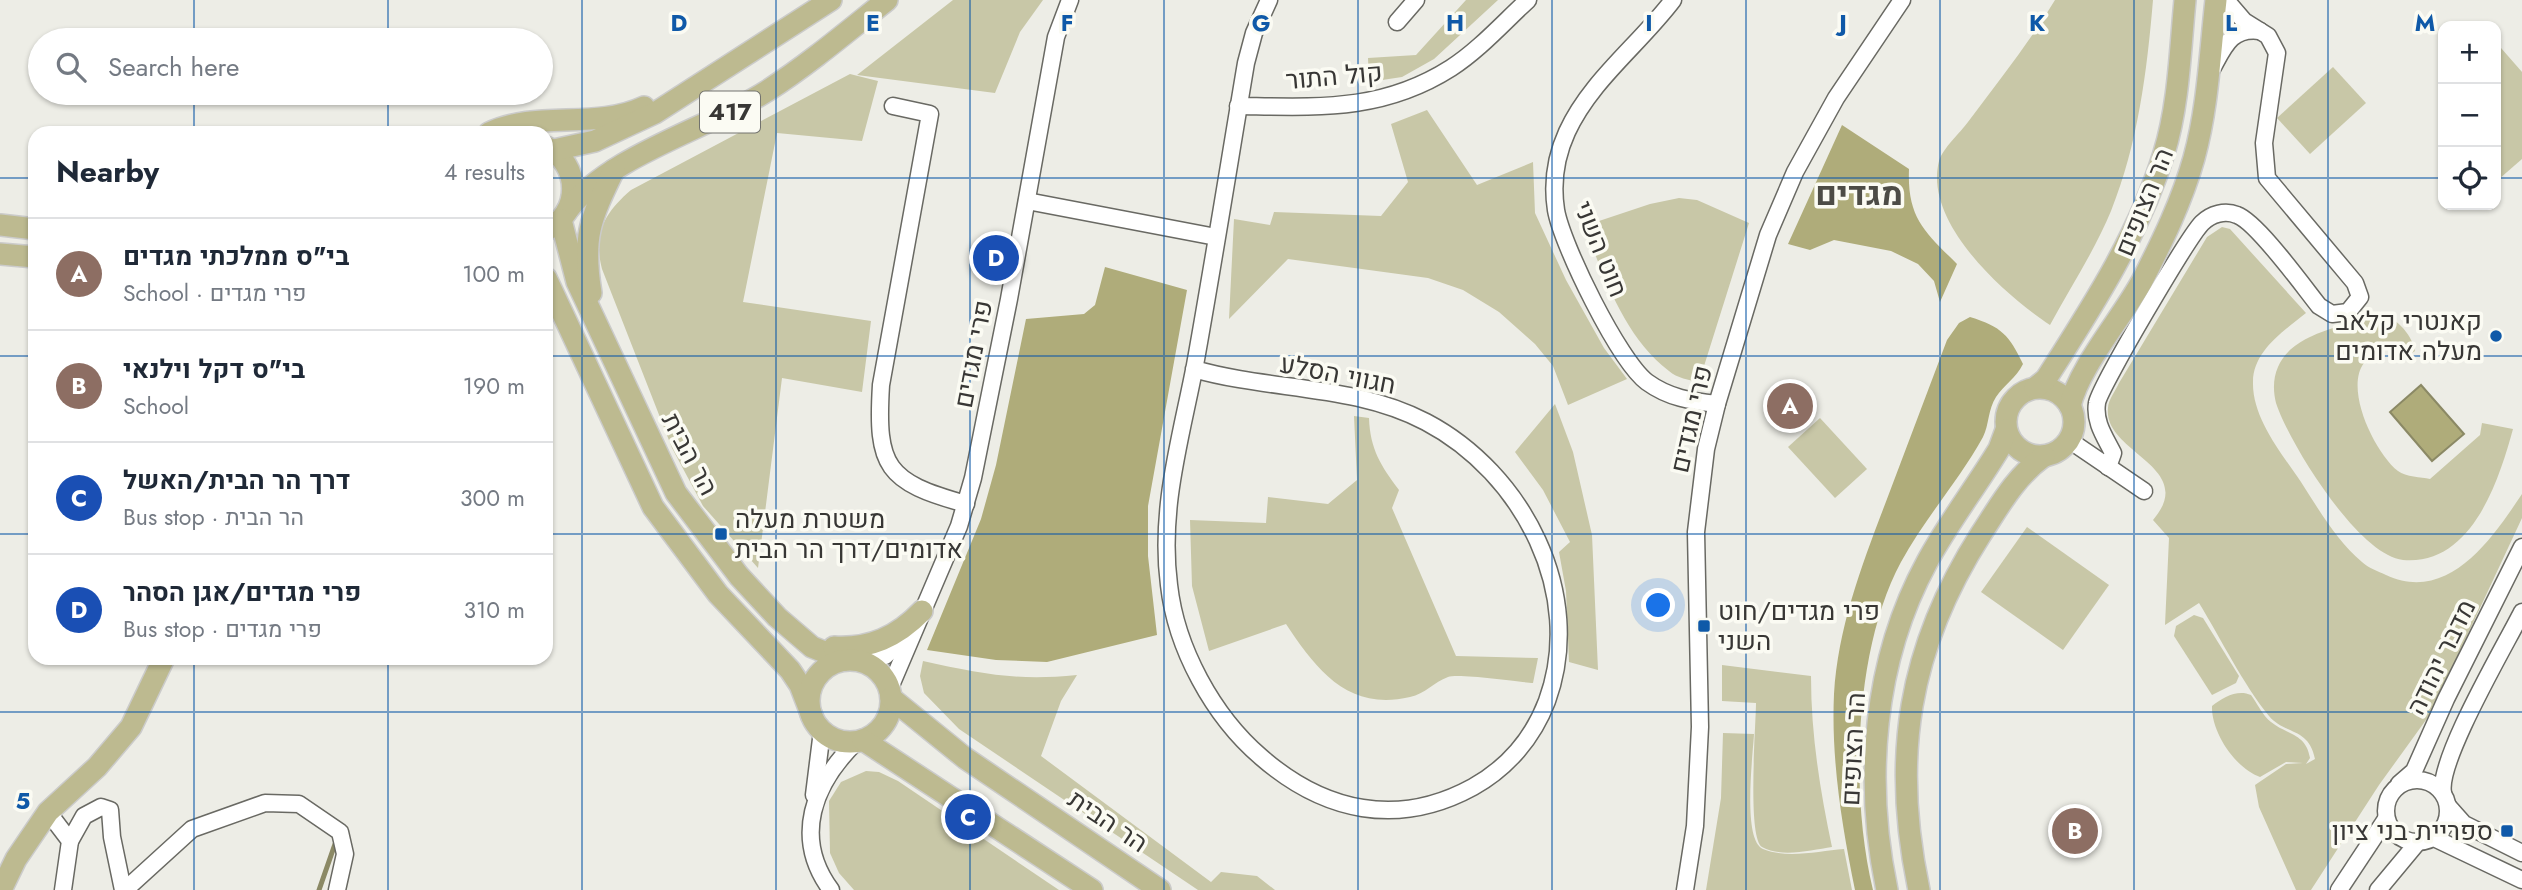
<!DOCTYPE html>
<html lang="en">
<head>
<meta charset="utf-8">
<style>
  body { margin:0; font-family:Jost,Heebo,sans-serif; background:#f2f2f3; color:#1f2937 }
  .controls { position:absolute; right:21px; top:21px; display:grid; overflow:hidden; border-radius:14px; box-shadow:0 2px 5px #0004 }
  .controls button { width:63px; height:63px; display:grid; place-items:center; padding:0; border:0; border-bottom:2px solid #e0e1e3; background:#fff; color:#1f2937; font:35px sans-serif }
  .you { position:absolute; left:1659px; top:606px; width:24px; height:24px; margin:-18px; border:5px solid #fff; border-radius:50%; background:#1a73e8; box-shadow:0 0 0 10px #1a73e833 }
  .badge { display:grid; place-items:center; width:46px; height:46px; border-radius:50%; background:#0f59a8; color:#fff; font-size:23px; font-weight:700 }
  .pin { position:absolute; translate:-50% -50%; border:4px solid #fff; box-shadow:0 2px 7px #0006 }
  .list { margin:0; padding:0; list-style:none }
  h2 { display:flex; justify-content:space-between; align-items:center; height:91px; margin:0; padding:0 28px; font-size:30px }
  h2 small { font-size:23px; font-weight:400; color:#747a83 }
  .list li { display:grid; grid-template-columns:46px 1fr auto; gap:21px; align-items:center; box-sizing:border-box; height:112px; padding:0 28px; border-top:2px solid #e0e1e3 }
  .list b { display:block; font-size:26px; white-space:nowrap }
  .list p { margin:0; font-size:23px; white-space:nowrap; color:#747a83 }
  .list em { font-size:23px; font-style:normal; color:#747a83 }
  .icon { flex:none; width:38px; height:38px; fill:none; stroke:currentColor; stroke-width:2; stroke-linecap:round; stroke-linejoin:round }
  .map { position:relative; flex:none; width:2522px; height:890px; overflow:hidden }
  .search { position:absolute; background:#fff; box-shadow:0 2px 5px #0004; left:28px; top:28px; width:525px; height:77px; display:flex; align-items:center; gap:18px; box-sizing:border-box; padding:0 24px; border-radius:38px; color:#747a83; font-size:26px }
  .panel { position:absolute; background:#fff; box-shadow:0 2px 5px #0004; left:28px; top:126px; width:525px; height:539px; border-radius:21px }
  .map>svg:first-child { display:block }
  .green { fill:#c8c7a7 }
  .forest { fill:#afac7a }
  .water { fill:#afac7a; stroke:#8b8965; stroke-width:2 }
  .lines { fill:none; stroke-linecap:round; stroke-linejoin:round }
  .stream { stroke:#8b8965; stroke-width:5 }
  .minor-casing { stroke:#696963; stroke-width:19 }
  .major-casing { stroke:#cbcbca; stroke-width:24 }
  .minor { stroke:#fff; stroke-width:16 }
  .major { stroke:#bdba90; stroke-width:21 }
  .grid { fill:none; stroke:#0f59a8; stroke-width:2; stroke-opacity:0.55 }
  .poi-dot { fill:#0f59a8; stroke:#fbfbf3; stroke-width:2.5 }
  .labels { text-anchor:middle; stroke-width:7; stroke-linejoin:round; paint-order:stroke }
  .shield { fill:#fbfbf3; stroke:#72726e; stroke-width:2 }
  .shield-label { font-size:24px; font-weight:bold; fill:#383735 }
  .street-label { font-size:26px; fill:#383735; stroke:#fbfbf3 }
  .poi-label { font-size:26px; fill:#383735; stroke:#fbfbf3; text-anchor:end }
  .district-label { font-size:33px; font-weight:bold; fill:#4d4c46; stroke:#fbfbf3 }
  .grid-label { font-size:23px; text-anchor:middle; font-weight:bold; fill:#0f59a8; stroke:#fbfbf3; stroke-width:7; stroke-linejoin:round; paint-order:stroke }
</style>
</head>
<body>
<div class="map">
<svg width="2522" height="890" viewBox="0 0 2522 890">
  <rect width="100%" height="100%" fill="#edede6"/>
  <g class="green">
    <polygon points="953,0 1043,0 1020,32 995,93 857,75"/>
    <polygon points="1466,0 1498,0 1434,59 1402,77 1369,82 1368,58 1416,55"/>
    <path d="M 2055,0 L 2153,0 C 2147,71 2138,144 2111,211 C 2095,250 2070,288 2050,325 C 2005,295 1923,223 1939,161 C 1943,148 1960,133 1968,122 C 1998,82 2029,43 2055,0 Z"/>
    <polygon points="2501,48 2522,72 2522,159 2499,179 2496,176 2496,53"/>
    <polygon points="2333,67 2366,103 2310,154 2277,118"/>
    <path d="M 850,74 L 878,81 L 862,141 L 777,133 L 743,302 L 871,321 L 862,392 L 782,378 L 758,568 L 703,506 L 672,448 L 602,269 C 593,234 604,213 631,190 Z"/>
    <polygon points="1427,110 1477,185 1533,162 1535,213 1566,280 1604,348 1627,379 1568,405 1553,366 1535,344 1499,312 1463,290 1428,278 1288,259 1229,319 1234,219 1270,225 1274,212 1381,216 1408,182 1391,124"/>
    <path d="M 1679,198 L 1697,200 L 1749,223 L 1699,382 C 1689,380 1677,378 1669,371 C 1624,337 1604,276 1584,226 L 1650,204 Z"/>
    <path d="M 2222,227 L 2230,229 L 2306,313 C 2284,331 2253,351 2253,382 C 2252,418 2282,454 2301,482 C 2319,510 2337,541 2362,562 C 2368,568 2378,571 2386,575 C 2448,604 2492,539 2522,494 L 2522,518 L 2431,713 L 2379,785 L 2311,890 L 2296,890 L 2259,807 L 2255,785 L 2286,764 L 2303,763 L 2286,762 L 2260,777 C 2235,768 2211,732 2212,706 C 2223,697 2238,689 2251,695 C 2257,703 2263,716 2271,722 C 2287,735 2306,733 2310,758 L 2306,764 L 2315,759 C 2309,727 2285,735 2269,716 C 2243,684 2221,639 2199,603 L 2165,625 L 2169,538 L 2153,520 C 2199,466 2103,453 2108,408 C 2108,400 2116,390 2119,383 L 2207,237 Z"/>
    <path d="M 2377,312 C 2395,317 2411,332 2415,351 L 2409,355 L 2387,347 C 2379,351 2370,355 2364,363 C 2344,389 2375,453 2398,471 C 2406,477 2421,477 2430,479 L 2480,435 L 2482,423 L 2513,429 C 2499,480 2472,566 2403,560 C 2358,555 2289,443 2276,403 C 2273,391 2273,378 2278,367 C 2294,330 2346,329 2377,312 Z"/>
    <polygon points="1555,404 1573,452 1592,535 1598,670 1569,662 1566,591 1559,552 1570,542 1543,490 1515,452"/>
    <path d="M 1354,416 L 1369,418 C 1370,449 1381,466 1399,490 L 1392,508 L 1456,656 L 1538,658 L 1533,683 C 1518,682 1458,673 1448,677 C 1434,682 1425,694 1410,697 C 1348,712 1316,669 1286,624 L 1209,651 L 1192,586 L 1190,520 L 1266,523 L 1268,497 L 1328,504 L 1357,480 Z"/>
    <polygon points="1820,418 1867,469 1835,498 1788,447"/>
    <polygon points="2027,527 2109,585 2063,650 1981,592"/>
    <polygon points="2194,615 2203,618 2239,676 2236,683 2212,695 2174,636 2176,626"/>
    <path d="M 923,661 C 982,674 1017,681 1077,675 L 1061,701 L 1041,756 L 1211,882 L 1221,872 L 1257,876 L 1275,890 L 1198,890 L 959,729 L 924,693 L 920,676 Z"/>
    <path d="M 1722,665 L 1811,676 C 1811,735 1820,790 1832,847 C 1812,850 1781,858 1762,847 C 1747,838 1756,725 1756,703 L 1722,701 Z"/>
    <path d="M 1723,733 L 1754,734 C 1753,755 1742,840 1763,849 C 1787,859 1819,851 1844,849 L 1852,890 L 1706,890 L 1721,798 Z"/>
    <polygon points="866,771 879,772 898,781 1059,890 854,890 839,873 830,853 829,801 841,782"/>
  </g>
  <g class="forest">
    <path d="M 1842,125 L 1909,169 C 1907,218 1925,232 1957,264 L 1940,302 L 1934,281 L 1918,264 L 1891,251 L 1834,240 L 1810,250 L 1788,244 Z"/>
    <polygon points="1105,267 1187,290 1148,506 1148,556 1157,635 1047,662 996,660 927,650 981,519 996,465 1026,319 1084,314 1095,305"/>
    <path d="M 1970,317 C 2002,327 2009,335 2023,364 C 2016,378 2004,385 1996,397 C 1988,409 1989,425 1983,437 C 1960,479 1925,518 1901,562 C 1854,649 1850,795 1873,890 L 1855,890 C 1842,826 1831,760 1834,694 C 1838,626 1863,562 1887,499 C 1907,446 1927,393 1947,340 L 1959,323 Z"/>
  </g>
  <polygon class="water" points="2421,385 2464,434 2432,461 2390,412"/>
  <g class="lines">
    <polyline class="stream" points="319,890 335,844"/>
    <g class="minor-casing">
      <g id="minor">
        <path d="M 1673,0 C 1639,45 1591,80 1567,132 C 1556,156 1552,184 1556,210 C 1562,245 1619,361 1647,382 C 1669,398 1691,401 1717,404"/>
        <polyline points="1397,22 1416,0"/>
        <path d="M 2212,69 C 2224,47 2231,27 2260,31"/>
        <path d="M 893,106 L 930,114 L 881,385 C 876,467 886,482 966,504"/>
        <path d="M 1238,106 C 1317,107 1382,112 1451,68 C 1479,50 1503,23 1528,0"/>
        <polyline points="1027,201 1216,237"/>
        <path d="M 1194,369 C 1270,391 1354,384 1426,422 C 1523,473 1586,594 1547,701 C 1533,738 1507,768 1473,787 C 1398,828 1324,812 1261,757 C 1213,716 1176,648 1169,585 C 1159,509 1181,438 1195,365 C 1213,265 1229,164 1246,63 L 1254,33 L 1269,0"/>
        <polyline points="2069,440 2144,491"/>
        <path d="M 2108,467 L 2113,453 C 2105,437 2094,422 2097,403 C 2099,388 2189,236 2202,223 C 2211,214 2225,210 2237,215 C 2257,222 2303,286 2319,306 L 2332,314 L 2348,312 L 2360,297 L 2355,283 L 2267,178 L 2264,143 L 2277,53 L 2268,36 L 2244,21 L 2226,0"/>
        <polyline points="859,661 885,656 909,634"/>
        <polyline points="889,690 959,526 973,478 1009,299 1056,37 1070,0"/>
        <circle cx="2417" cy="811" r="31"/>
        <polyline points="2399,784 2414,771 2446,699 2522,547"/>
        <path d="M 2443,793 C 2437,761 2505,646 2522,612"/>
        <polyline points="814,795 822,731"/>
        <polyline points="2448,806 2464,824 2522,853"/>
        <polyline points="48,812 70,841 63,890"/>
        <polyline points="2434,838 2522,880"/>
        <polyline points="70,841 84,816 101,807 110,810 112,837 123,890"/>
        <polyline points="125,890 192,829 265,803 299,804 340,832 345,854 337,890"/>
        <path d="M 831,890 C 792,837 814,783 856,742"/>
        <polyline points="1685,890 1695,826 1700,727 1696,532 1706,449 1717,404 1768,235 1795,172 1836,98 1902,0"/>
        <polyline points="2339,890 2386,819"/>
        <polyline points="2378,890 2418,842"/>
      </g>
    </g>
    <g class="major-casing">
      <g id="major">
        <path d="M 489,133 C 537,110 595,130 644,107"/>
        <path d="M 546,147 C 581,163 582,214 546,230"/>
        <polyline points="554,150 595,141 655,113 831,0"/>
        <path d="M 567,211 C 611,154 706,130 767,91 C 809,64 848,31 887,0"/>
        <polyline points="561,220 577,282 676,493 739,576 777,617 812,647 844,660"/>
        <polyline points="0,225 35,229"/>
        <polyline points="0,254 35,257"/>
        <polyline points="546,278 653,507 718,594 790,670 800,685 812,716"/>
        <path d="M 591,293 C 582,238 590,219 614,170"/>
        <circle cx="2040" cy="422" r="34"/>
        <path d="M 2035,388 L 2046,379 C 2092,307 2139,235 2164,153 C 2179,104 2180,51 2185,0"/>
        <path d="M 2070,406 C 2079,367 2122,318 2142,281 C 2162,242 2182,201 2194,158 C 2208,107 2210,53 2216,0"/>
        <path d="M 834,647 C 870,649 897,637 922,611"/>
        <circle cx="850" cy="701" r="41"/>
        <polyline points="891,698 965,758 1160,890"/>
        <polyline points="863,740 1092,890"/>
        <polyline points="1,890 16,859 48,812 97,767 131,727 164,658"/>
        <path d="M 1887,890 C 1864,781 1873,661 1927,562 C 1948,523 1976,487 1999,449 L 2006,430"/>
        <path d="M 1919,890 C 1891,758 1908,648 1981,534 C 2000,505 2015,477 2044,456"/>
      </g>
    </g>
    <use href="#minor" class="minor"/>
    <use href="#major" class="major"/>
  </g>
  <path class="grid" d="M 194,0 L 194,40M 388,0 L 388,40M 582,0 L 582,890M 776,0 L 776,890M 970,0 L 970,890M 1164,0 L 1164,890M 1358,0 L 1358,890M 1552,0 L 1552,890M 1746,0 L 1746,890M 1940,0 L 1940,890M 2134,0 L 2134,890M 2328,0 L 2328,890M 194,93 L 194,133M 388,93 L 388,133M 0,178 L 35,178M 546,178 L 2443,178M 2496,178 L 2522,178M 0,356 L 35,356M 546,356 L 2522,356M 0,534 L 35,534M 546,534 L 2522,534M 194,658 L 194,890M 388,658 L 388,890M 0,712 L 2522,712"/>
  <g class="poi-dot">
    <circle cx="2496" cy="336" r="7"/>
    <rect x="714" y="527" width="14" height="14" rx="3.5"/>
    <rect x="1697" y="619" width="14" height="14" rx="3.5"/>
    <rect x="2500" y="824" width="14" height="14" rx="3.5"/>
  </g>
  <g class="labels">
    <rect class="shield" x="700" y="91.5" width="60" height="41" rx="5"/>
    <g class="shield-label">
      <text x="730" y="120">417</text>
    </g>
    <g class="street-label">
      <text transform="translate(1334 76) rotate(-5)" y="9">קול התור</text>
      <text transform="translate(2144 202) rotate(-68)" y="9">הר הצופים</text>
      <text transform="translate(1601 249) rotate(68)" y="9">חוט השני</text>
      <text transform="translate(973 354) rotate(-79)" y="9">פרי מגדים</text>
      <text transform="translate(1338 374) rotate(11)" y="9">חגווי הסלע</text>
      <text transform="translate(1691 419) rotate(-77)" y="9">פרי מגדים</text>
      <text transform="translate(690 454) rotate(62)" y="9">הר הבית</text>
      <text transform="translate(2441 657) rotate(-64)" y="9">מדבר יהודה</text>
      <text transform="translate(1853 749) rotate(-87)" y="9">הר הצופים</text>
      <text transform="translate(1108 821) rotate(34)" y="9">הר הבית</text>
    </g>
    <g class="poi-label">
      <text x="2482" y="330">קאנטרי קלאב<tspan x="2482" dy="30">מעלה אדומים</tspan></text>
      <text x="735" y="528" text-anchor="start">משטרת מעלה<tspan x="735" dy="30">אדומים/דרך הר הבית</tspan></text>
      <text x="1718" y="620" text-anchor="start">פרי מגדים/חוט<tspan x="1718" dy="30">השני</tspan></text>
      <text x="2493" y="840">ספריית בני ציון</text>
    </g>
    <g class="district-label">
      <text x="1859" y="205">מגדים</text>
    </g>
  </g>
  <g class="grid-label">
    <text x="679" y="31">D</text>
    <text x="873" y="31">E</text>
    <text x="1067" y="31">F</text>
    <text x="1261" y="31">G</text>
    <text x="1455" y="31">H</text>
    <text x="1649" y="31">I</text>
    <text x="1843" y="31">J</text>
    <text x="2037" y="31">K</text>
    <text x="2231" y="31">L</text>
    <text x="2425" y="31">M</text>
    <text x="23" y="809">5</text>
  </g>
</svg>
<div class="controls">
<button>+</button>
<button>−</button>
<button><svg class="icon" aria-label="locate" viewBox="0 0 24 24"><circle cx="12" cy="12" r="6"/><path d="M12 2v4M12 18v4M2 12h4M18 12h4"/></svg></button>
</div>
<div class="you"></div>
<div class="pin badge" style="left:1790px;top:406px;background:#8d6e63">A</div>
<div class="pin badge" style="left:2075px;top:831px;background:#8d6e63">B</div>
<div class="pin badge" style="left:968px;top:817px;background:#1a4fb4">C</div>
<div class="pin badge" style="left:996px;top:258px;background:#1a4fb4">D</div>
<div class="search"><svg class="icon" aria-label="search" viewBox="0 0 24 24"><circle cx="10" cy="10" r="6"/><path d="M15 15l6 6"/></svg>Search here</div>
<section class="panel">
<h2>Nearby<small>4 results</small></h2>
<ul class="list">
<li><span class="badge" style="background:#8d6e63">A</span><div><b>בי&quot;ס ממלכתי מגדים</b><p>School · פרי מגדים</p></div><em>100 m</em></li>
<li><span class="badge" style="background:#8d6e63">B</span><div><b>בי&quot;ס דקל וילנאי</b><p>School</p></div><em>190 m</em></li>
<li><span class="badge" style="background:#1a4fb4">C</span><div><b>דרך הר הבית/האשל</b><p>Bus stop · הר הבית</p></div><em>300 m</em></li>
<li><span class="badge" style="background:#1a4fb4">D</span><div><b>פרי מגדים/אגן הסהר</b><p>Bus stop · פרי מגדים</p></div><em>310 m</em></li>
</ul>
</section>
</div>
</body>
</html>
